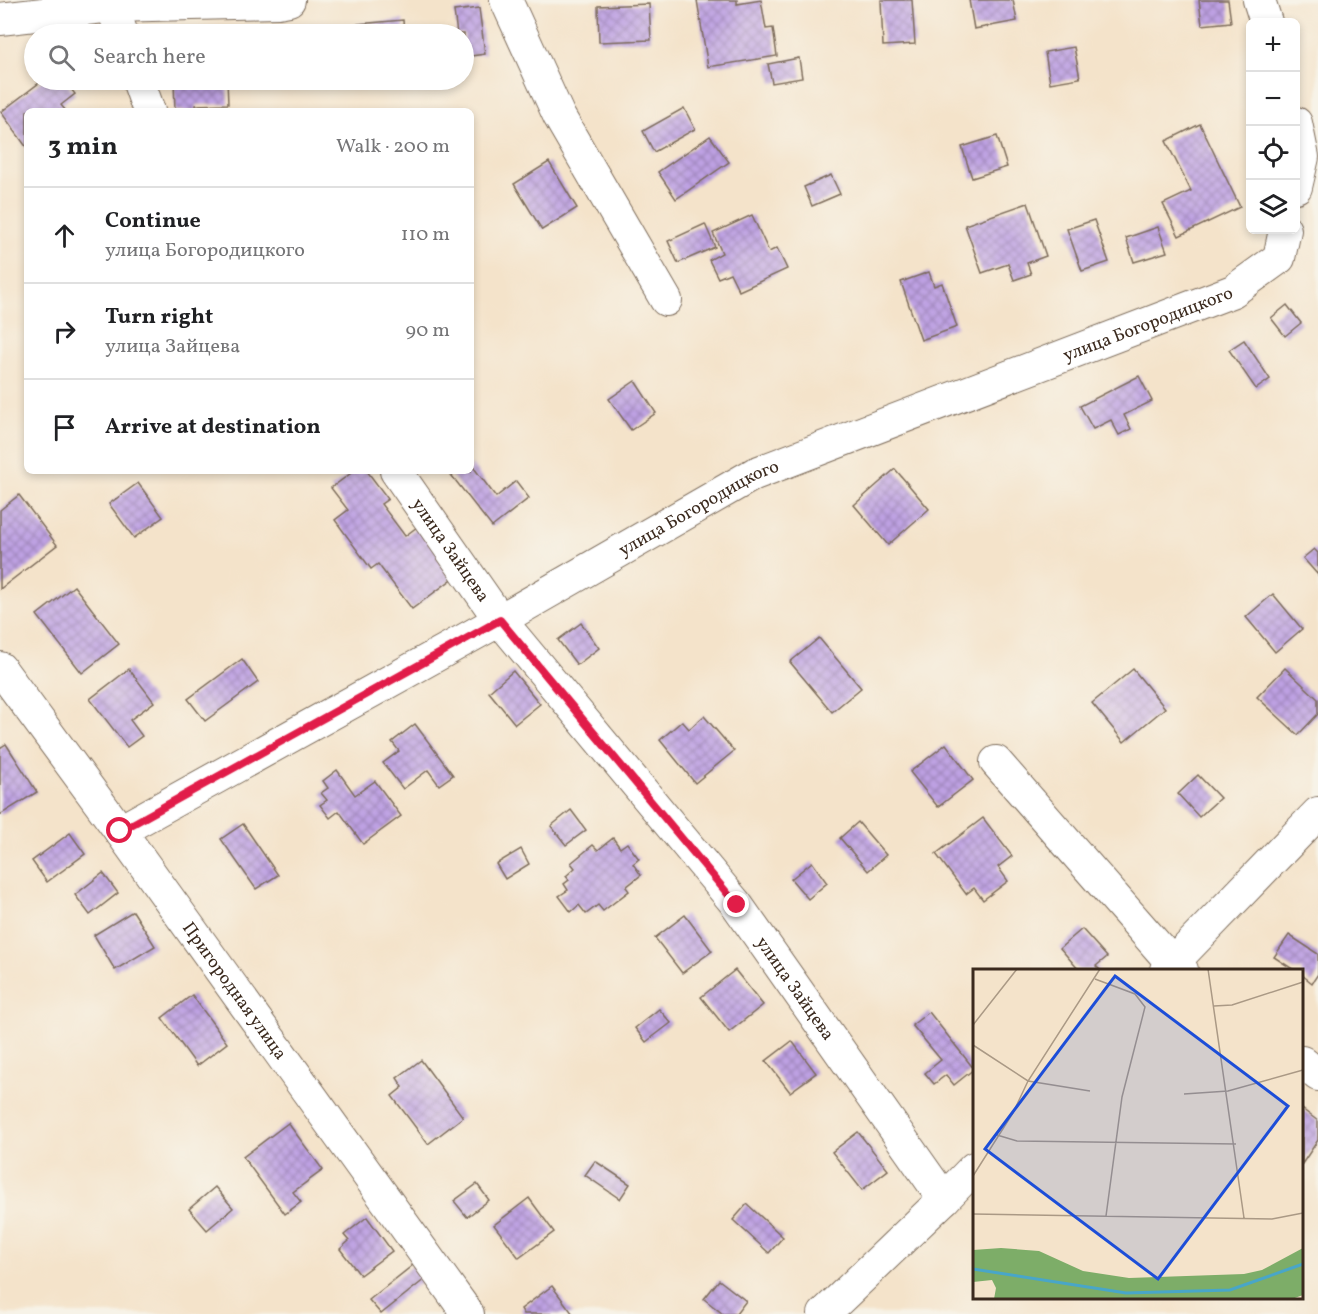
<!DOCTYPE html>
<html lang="en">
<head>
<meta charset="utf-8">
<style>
  body { margin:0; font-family:Vollkorn,serif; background:#f2f2f2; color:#202124 }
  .controls { position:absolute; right:18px; top:18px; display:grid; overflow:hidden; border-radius:9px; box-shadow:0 3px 9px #0003 }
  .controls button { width:54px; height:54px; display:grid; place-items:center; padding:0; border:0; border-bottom:2px solid #e0e0e0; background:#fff; color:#202124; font:30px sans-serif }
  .stop { position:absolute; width:18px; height:18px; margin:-14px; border:4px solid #e11d48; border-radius:50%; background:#fff }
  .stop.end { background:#e11d48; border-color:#fff; box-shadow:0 2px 6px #0008 }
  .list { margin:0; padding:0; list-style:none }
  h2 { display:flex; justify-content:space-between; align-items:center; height:78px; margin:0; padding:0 24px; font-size:26px }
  h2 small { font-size:20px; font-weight:400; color:#757577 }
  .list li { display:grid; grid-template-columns:39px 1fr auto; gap:18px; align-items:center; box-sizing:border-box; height:96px; padding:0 24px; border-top:2px solid #e0e0e0 }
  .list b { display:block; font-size:22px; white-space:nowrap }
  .list p { margin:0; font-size:20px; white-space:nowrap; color:#757577 }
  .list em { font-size:20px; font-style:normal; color:#757577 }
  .icon { flex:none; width:33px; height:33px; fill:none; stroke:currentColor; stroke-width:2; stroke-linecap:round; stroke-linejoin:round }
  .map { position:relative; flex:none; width:1318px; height:1314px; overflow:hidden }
  .search { position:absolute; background:#fff; box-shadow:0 3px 9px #0003; left:24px; top:24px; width:450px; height:66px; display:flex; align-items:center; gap:15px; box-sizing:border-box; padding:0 21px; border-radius:33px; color:#757577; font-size:22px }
  .panel { position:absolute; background:#fff; box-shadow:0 3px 9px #0003; left:24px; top:108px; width:450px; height:366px; border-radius:9px }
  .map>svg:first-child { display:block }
  .building { fill:url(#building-cross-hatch) }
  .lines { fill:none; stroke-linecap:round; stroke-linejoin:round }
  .minor-casing { stroke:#7c6b5a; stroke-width:34 }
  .minor { stroke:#fff; stroke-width:32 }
  .route { stroke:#e11d48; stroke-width:8 }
  .labels { text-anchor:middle; stroke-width:5; stroke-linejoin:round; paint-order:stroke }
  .street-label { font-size:18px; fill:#3b2a1e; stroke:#f7f3e8 }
  .inset-river { fill:none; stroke:#49a6c8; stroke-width:3 }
  .inset-road { fill:none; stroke:#aa9985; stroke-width:1.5 }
  .view { fill:#1d4ed8; fill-opacity:0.15; stroke:#1d4ed8; stroke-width:3 }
  .inset-edge { fill:none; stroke:#3b2a1e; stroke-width:3 }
</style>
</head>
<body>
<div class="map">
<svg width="1318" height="1314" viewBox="0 0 1318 1314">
  <defs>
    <pattern id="building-cross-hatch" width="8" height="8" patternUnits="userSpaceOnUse" patternTransform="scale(1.5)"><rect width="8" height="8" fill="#bea1e3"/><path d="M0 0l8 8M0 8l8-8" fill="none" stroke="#9c83b7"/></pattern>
  </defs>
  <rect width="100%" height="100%" fill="#f7f3e8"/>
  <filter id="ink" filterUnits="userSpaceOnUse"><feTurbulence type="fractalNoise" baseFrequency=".0167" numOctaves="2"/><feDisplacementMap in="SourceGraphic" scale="12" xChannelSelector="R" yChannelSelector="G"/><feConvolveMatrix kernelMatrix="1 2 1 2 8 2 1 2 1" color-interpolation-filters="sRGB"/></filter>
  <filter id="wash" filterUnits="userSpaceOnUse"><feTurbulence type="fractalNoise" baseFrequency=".008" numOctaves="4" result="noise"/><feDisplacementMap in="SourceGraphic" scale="24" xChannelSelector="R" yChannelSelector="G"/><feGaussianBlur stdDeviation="1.35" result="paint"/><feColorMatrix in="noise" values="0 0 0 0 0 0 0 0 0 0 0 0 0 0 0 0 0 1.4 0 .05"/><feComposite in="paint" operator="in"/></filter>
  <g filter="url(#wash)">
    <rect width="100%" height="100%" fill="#f4e3ca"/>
    <g id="blocks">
      <g class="building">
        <polygon points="697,0 737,0 737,4 761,0 766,29 773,28 777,56 708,67"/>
        <polygon points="881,0 912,0 915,44 883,46"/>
        <polygon points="969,0 1013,0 1017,21 974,29"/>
        <polygon points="1199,0 1228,0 1231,22 1202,25"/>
        <polygon points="649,4 651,40 599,42 598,6"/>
        <polygon points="479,8 485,54 464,57 464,34 457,34 454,11"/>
        <polygon points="403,20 404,34 359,34 358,24"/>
        <polygon points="1074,47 1080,78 1050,83 1045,52"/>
        <polygon points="799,58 802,78 772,83 768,64"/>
        <polygon points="42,80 64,80 75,94 61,105 66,111 27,111 27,148 1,112 43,80"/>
        <polygon points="174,80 227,80 228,104 196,105 196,111 175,111"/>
        <polygon points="684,108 695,129 654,152 643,131"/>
        <polygon points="1200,124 1240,207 1179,236 1163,204 1191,191 1166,141"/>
        <polygon points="710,136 729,162 676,199 658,172"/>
        <polygon points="997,136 1007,167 972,178 962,147"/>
        <polygon points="549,162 577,208 542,230 514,184"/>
        <polygon points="831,175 840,194 812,206 804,187"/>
        <polygon points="1028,203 1046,256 1027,263 1031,274 1014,280 1008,264 982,273 965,225"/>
        <polygon points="752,215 769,252 777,248 787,269 739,291 730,273 718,278 709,260 722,253 713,233"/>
        <polygon points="1094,220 1109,262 1082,271 1067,229"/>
        <polygon points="705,224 715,247 678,263 668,241"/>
        <polygon points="1158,227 1167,252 1134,262 1126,238"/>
        <polygon points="929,272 934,286 942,283 957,327 921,340 901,282"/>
        <polygon points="1287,305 1301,323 1285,336 1271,318"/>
        <polygon points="1244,340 1270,379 1256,389 1229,350"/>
        <polygon points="1139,376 1152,401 1124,415 1131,429 1119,435 1111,420 1093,429 1080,406"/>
        <polygon points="635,381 656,413 631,430 609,399"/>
        <polygon points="471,464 496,497 516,481 529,498 492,527 448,471 471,471"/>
        <polygon points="895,469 929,509 888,545 854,505"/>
        <polygon points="354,471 367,471 388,499 381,504 405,536 421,524 459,574 412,609 378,564 371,569 335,520 348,510 331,488"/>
        <polygon points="138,483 163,517 134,538 109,504"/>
        <polygon points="19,495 57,545 0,589 0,510"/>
        <polygon points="1314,549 1318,553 1318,575 1303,558"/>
        <polygon points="74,586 119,644 82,673 37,615"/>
        <polygon points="1273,594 1302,629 1275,652 1246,617"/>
        <polygon points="581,623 599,648 577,665 558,640"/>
        <polygon points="819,638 861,688 832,712 790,662"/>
        <polygon points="242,659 258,682 205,721 188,699"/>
        <polygon points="1285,668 1318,699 1318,714 1298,735 1257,697"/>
        <polygon points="129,669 154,702 130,720 142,736 127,747 90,699"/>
        <polygon points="1133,669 1165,708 1124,742 1092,703"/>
        <polygon points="513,671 540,704 515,724 489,692"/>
        <polygon points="704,716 734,751 695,783 660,740 682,721 689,729"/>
        <polygon points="415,724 453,775 439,785 428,770 403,789 383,763 399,751 392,742"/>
        <polygon points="6,744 37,792 0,815 0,748"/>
        <polygon points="946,744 973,780 938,807 910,772"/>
        <polygon points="337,770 355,795 375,781 401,816 363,844 339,811 330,818 320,805 327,800 321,793 328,788 323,781"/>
        <polygon points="1198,775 1220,798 1199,817 1178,794"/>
        <polygon points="571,810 586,830 566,845 551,826"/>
        <polygon points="983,818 1012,856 998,867 1008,881 983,900 974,888 966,894 936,854"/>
        <polygon points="858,822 886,855 868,871 840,838"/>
        <polygon points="243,824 278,875 256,889 221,839"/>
        <polygon points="70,833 85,854 47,882 32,861"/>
        <polygon points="613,838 620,848 627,843 639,859 633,864 641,875 626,887 629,891 603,911 598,905 586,914 579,905 571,912 559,896 568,890 564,884 569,880 566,876 575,868 571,863 593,845 598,850"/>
        <polygon points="521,849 529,864 505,879 496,864"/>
        <polygon points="812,862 827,883 808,899 791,879"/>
        <polygon points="103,873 118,893 90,915 75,895"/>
        <polygon points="133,911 155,946 115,970 94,935"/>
        <polygon points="685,915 712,951 682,973 655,938"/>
        <polygon points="1082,929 1107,957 1096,966 1100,970 1079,970 1060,948"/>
        <polygon points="1289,935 1318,954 1318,974 1312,983 1302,975 1302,970 1294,970 1274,957"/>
        <polygon points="735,970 763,1005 729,1032 701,997"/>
        <polygon points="192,995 227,1043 197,1066 162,1018"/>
        <polygon points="659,1009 671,1023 646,1042 635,1028"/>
        <polygon points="929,1012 974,1069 954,1085 946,1075 934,1084 925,1073 941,1060 912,1025"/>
        <polygon points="792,1041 816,1073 790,1092 766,1061"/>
        <polygon points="421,1060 463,1117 428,1144 392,1096 403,1087 397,1078"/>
        <polygon points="1302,1109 1318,1121 1318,1140 1302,1164"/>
        <polygon points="288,1123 323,1170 293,1192 301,1202 285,1214 243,1157"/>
        <polygon points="858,1132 888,1170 862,1190 832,1152"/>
        <polygon points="595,1161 630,1184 620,1199 585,1175"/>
        <polygon points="477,1184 489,1200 467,1217 454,1201"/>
        <polygon points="215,1187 233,1208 207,1230 189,1209"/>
        <polygon points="529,1198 554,1232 519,1258 494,1225"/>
        <polygon points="747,1204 783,1237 769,1253 733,1220"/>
        <polygon points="367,1217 392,1251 360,1275 340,1249 349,1241 344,1235"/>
        <polygon points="418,1261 430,1275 381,1314 369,1300"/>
        <polygon points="719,1280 746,1301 736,1314 723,1314 704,1299"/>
        <polygon points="552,1286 573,1314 524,1314 521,1309"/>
      </g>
    </g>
  </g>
  <g filter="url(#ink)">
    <use href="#blocks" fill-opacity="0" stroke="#7c6b5a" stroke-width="1.5"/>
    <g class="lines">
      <g class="minor-casing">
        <g id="minor">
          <polyline points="506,0 559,116 666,300"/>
          <polyline points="1259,0 1266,22"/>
          <polyline points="112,6 122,34"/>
          <polyline points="0,19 112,6 278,2 289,0"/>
          <polyline points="138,80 149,111"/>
          <polyline points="1296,123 1303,157 1296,187"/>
          <path id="s1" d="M 396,471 L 500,620 L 737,905 L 944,1199"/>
          <path id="s2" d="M 0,668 L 120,831 L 468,1314"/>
          <polyline points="996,762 1173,964 1182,970"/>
          <path id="s3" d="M 120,831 L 500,620 L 754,474 L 1233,291 L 1279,258 L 1285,230"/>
          <polyline points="1166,970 1318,813"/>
          <polyline points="1302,1062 1318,1075"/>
          <polyline points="824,1314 944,1199 974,1168"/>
        </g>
      </g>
      <use href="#minor" class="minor"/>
    </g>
  </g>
  <g class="lines" filter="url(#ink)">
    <polyline class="route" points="120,831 500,620 737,905"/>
  </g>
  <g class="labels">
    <g class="street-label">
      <text dy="6" stroke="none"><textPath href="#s3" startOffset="1149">улица Богородицкого</textPath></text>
      <text dy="6" stroke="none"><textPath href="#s3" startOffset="663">улица Богородицкого</textPath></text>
      <text dy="6" stroke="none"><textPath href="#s1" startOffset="96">улица Зайцева</textPath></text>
      <text dy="6" stroke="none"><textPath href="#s1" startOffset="654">улица Зайцева</textPath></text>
      <text dy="6" stroke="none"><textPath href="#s2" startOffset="399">Пригородная улица</textPath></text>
    </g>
  </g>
  <g transform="translate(973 969)">
    <rect width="330" height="330" fill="#f4e3ca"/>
    <path d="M 28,279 L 66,282 L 110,302 L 156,309 L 271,305 L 289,301 L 330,279 L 330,326 L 319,330 L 21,330 L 23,319 L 19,311 L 0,313 L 0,281 Z" fill="#7dad68"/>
    <path class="inset-river" d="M 0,300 L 153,324 L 257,321 L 330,295"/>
    <path class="inset-road" d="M 235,0 L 271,249M 122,10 L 162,25 L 172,38 L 149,128 L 133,247M 241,37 L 259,36 L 330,13M 0,56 L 44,0M 0,76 L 55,112 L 117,122M 211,125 L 255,122 L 330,101M 24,166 L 44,172 L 263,175M 0,207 L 40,144 L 55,112 L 127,0M 0,245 L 299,250 L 330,244"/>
    <path class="view" d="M 142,7 L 315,137 L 185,310 L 12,180 Z"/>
    <rect width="330" height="330" class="inset-edge"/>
  </g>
</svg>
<div class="controls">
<button>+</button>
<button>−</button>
<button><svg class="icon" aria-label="locate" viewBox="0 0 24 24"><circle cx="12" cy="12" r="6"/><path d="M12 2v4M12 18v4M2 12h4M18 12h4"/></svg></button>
<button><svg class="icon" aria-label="layers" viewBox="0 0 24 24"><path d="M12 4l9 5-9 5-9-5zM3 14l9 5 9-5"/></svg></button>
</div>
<div class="stop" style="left:120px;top:831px"></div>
<div class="stop end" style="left:737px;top:905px"></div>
<div class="search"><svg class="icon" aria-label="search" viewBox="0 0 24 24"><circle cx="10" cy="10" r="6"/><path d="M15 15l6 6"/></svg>Search here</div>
<section class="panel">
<h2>3 min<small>Walk · 200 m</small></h2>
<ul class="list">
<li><svg class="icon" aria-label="ahead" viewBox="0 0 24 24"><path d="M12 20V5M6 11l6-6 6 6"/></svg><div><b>Continue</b><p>улица Богородицкого</p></div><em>110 m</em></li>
<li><svg class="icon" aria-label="right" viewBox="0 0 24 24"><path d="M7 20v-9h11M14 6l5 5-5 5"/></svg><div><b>Turn right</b><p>улица Зайцева</p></div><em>90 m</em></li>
<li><svg class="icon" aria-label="arrive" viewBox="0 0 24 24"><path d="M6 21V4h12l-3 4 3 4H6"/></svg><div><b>Arrive at destination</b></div></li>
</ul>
</section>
</div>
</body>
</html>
